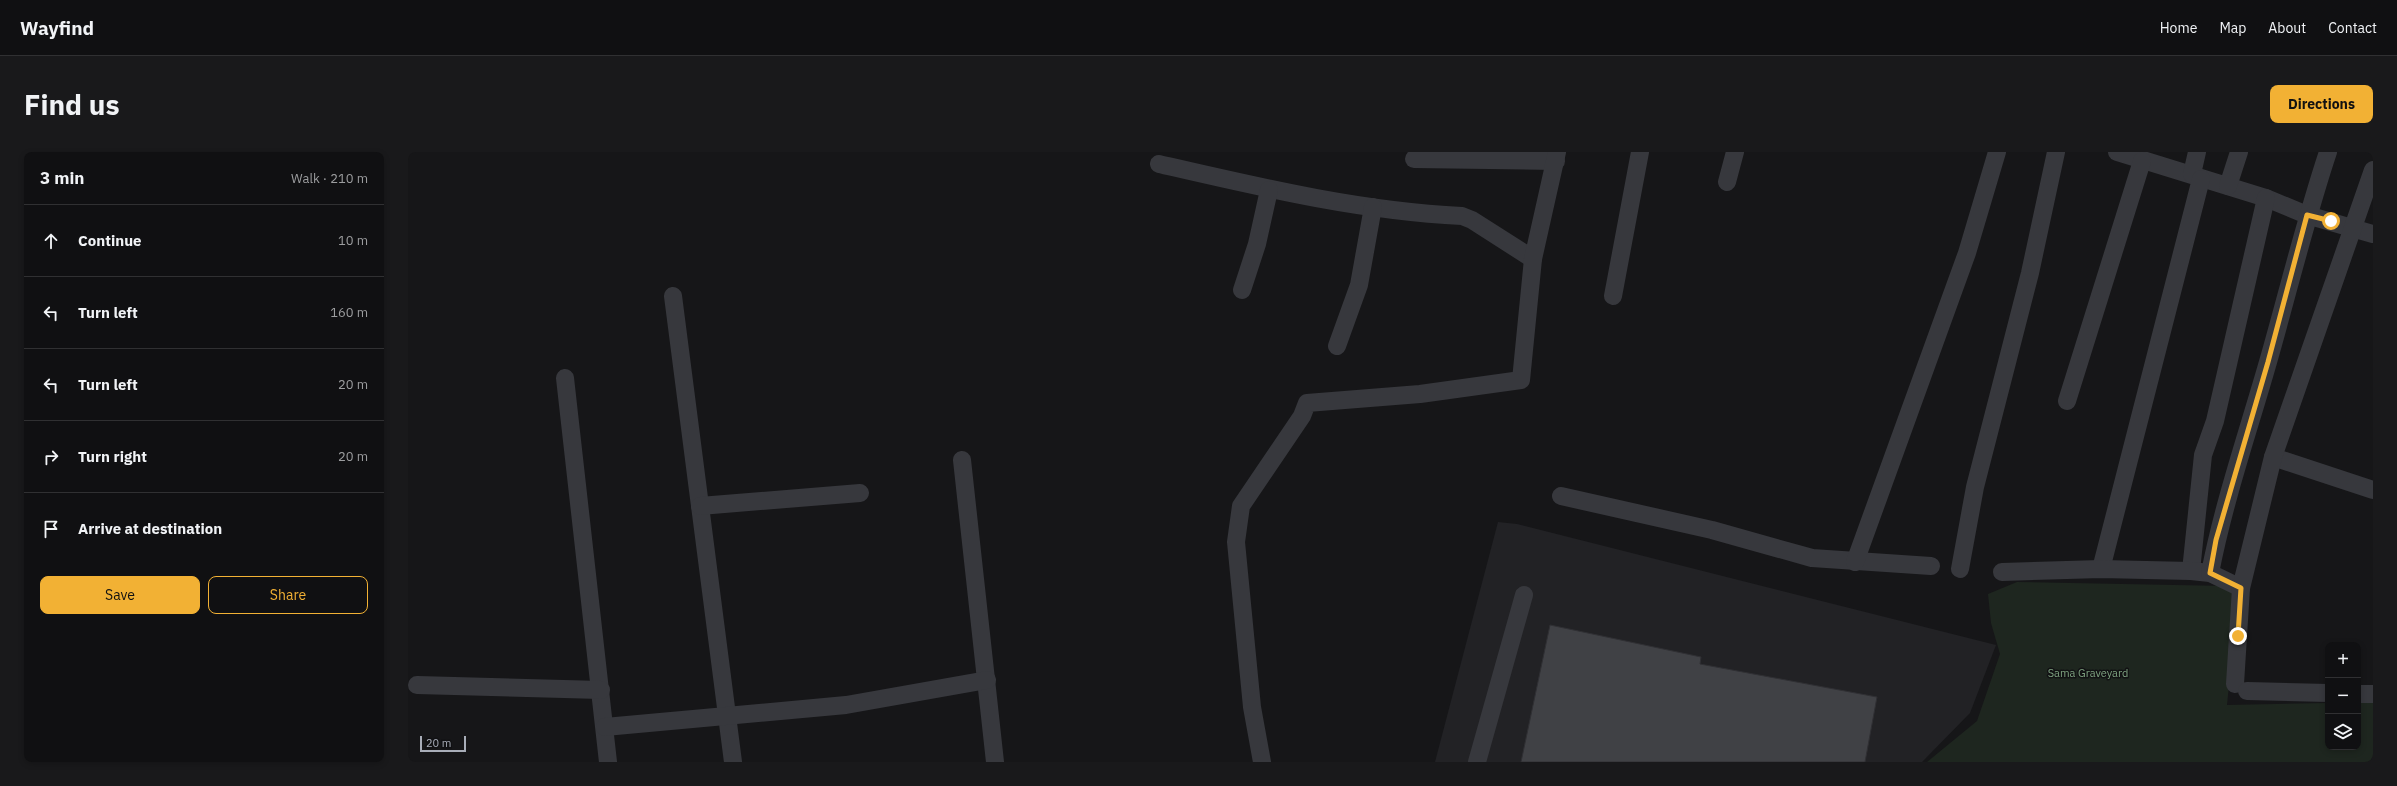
<!DOCTYPE html>
<html lang="en">
<head>
<meta charset="utf-8">
<style>
  body { margin:0; font-family:"IBM Plex Sans",sans-serif; background:#19191b; color:#f1f3f6 }
  .controls { position:absolute; right:12px; bottom:12px; display:grid; overflow:hidden; border-radius:8px; box-shadow:0 2px 6px #0003 }
  .controls button { width:36px; height:36px; display:grid; place-items:center; padding:0; border:0; border-bottom:1px solid #303032; background:#101012; color:#f1f3f6; font:20px sans-serif }
  .scale { position:absolute; left:12px; bottom:10px; width:46px; box-sizing:border-box; padding-left:4px; border:2px solid #a8adb8; border-top:0; font-size:11px; line-height:14px; white-space:nowrap; color:#a8adb8; -webkit-text-stroke:3px #111113; paint-order:stroke }
  .stop { position:absolute; width:12px; height:12px; margin:-9px; border:3px solid #f2b134; border-radius:50%; background:#fff }
  .stop.end { background:#f2b134; border-color:#fff; box-shadow:0 1px 4px #0008 }
  .list { margin:0; padding:0; list-style:none }
  h2 { display:flex; justify-content:space-between; align-items:center; height:52px; margin:0; padding:0 16px; font-size:17px }
  h2 small { font-size:13px; font-weight:400; color:#9c9d9f }
  .list li { display:grid; grid-template-columns:26px 1fr auto; gap:12px; align-items:center; box-sizing:border-box; height:72px; padding:0 16px; border-top:1px solid #303032 }
  .list b { display:block; font-size:15px; white-space:nowrap }
  .list em { font-size:13px; font-style:normal; color:#9c9d9f }
  .actions { display:flex; gap:8px; padding:12px 16px }
  .actions a { flex:1; padding:9px 0; border:1px solid #f2b134; border-radius:8px; text-align:center; font-size:14px; color:#f2b134 }
  .actions .main { background:#f2b134; color:#111 }
  .icon { flex:none; width:22px; height:22px; fill:none; stroke:currentColor; stroke-width:2; stroke-linecap:round; stroke-linejoin:round }
  .map { position:relative; flex:none; width:1965px; height:610px; overflow:hidden; border-radius:8px }
  header { display:flex; align-items:center; gap:24px; box-sizing:border-box; height:56px; padding:0 20px; background:#101012; border-bottom:1px solid #303032 }
  header strong { font-size:19px }
  nav { display:flex; gap:22px; margin-inline-start:auto; font-size:14px }
  .intro { display:flex; align-items:center; justify-content:space-between; box-sizing:border-box; height:96px; padding:0 24px }
  h1 { margin:0; font-size:28px }
  .button { padding:10px 18px; border-radius:8px; background:#f2b134; color:#111; font-size:14px; font-weight:700 }
  main { display:flex; gap:24px; padding:0 24px }
  aside { flex:1; background:#101012; border-radius:8px; box-shadow:0 2px 6px #0003 }
  .map>svg:first-child { display:block }
  .built { fill:#222225 }
  .green { fill:#1e261f }
  .building { fill:#404145; stroke:#303034 }
  .lines { fill:none; stroke-linecap:round; stroke-linejoin:round }
  .minor { stroke:#37383d; stroke-width:18 }
  .route { stroke:#f2b134; stroke-width:5 }
  .labels { text-anchor:middle; stroke-width:3; stroke-linejoin:round; paint-order:stroke }
  .park-label { font-size:11px; fill:#7fa381; stroke:#111113 }
</style>
</head>
<body>
<header>
<strong>Wayfind</strong>
<nav><a>Home</a><a>Map</a><a>About</a><a>Contact</a></nav>
</header>
<div class="intro"><h1>Find us</h1><a class="button">Directions</a></div>
<main>
<aside>
<h2>3 min<small>Walk · 210 m</small></h2>
<ul class="list">
<li><svg class="icon" aria-label="ahead" viewBox="0 0 24 24"><path d="M12 20V5M6 11l6-6 6 6"/></svg><div><b>Continue</b></div><em>10 m</em></li>
<li><svg class="icon" aria-label="left" viewBox="0 0 24 24"><path d="M17 20v-9H6M10 6l-5 5 5 5"/></svg><div><b>Turn left</b></div><em>160 m</em></li>
<li><svg class="icon" aria-label="left" viewBox="0 0 24 24"><path d="M17 20v-9H6M10 6l-5 5 5 5"/></svg><div><b>Turn left</b></div><em>20 m</em></li>
<li><svg class="icon" aria-label="right" viewBox="0 0 24 24"><path d="M7 20v-9h11M14 6l5 5-5 5"/></svg><div><b>Turn right</b></div><em>20 m</em></li>
<li><svg class="icon" aria-label="arrive" viewBox="0 0 24 24"><path d="M6 21V4h12l-3 4 3 4H6"/></svg><div><b>Arrive at destination</b></div></li>
</ul>
<div class="actions"><a class="main">Save</a><a>Share</a></div>
</aside>
<div class="map">
<svg width="1965" height="610" viewBox="0 0 1965 610">
  <rect width="100%" height="100%" fill="#161618"/>
  <polygon class="built" points="1090,370 1109,372 1588,493 1562,561 1514,610 1027,610"/>
  <polygon class="green" points="1609,430 1819,434 1824,437 1829,453 1819,553 1920,551 1920,595 1950,595 1950,550 1965,550 1965,610 1519,610 1569,569 1592,502 1583,471 1580,442"/>
  <polygon class="building" points="1142,473 1293,505 1292,512 1469,545 1457,610 1113,610"/>
  <g class="lines">
    <g class="minor">
      <polyline points="1709,0 1858,46 1899,63 1965,82"/>
      <polyline points="1006,7 1148,9"/>
      <path d="M 751,12 C 851,35 951,59 1054,64 L 1064,68 L 1125,107"/>
      <polyline points="1784,22 1789,0"/>
      <polyline points="1319,30 1327,0"/>
      <polyline points="1820,34 1831,0"/>
      <polyline points="834,138 849,92 861,38"/>
      <polyline points="265,144 325,610"/>
      <polyline points="1205,144 1232,0"/>
      <polyline points="929,194 951,133 965,55"/>
      <polyline points="157,226 200,610"/>
      <polyline points="1659,249 1734,9"/>
      <polyline points="1865,305 1965,338"/>
      <polyline points="554,308 587,610"/>
      <polyline points="1153,344 1304,378 1404,406 1523,414"/>
      <polyline points="292,354 452,341"/>
      <polyline points="1447,410 1559,101 1589,0"/>
      <polyline points="1552,417 1567,335 1622,121 1648,0"/>
      <polyline points="1693,417 1793,27"/>
      <polyline points="1783,419 1795,303 1807,269 1858,46"/>
      <polyline points="1594,420 1693,417 1783,419 1802,421 1833,436"/>
      <path d="M 1802,421 C 1816,349 1840,280 1860,210 C 1880,140 1897,69 1920,0"/>
      <polyline points="1827,532 1833,436 1865,305 1965,18"/>
      <polyline points="9,533 193,538"/>
      <polyline points="1839,539 1920,541"/>
      <polyline points="1950,542 1965,542"/>
      <polyline points="197,575 438,553 579,528"/>
      <polyline points="854,610 844,555 828,390 833,354 894,264 899,251 1012,242 1113,228 1125,107 1149,0"/>
      <polyline points="1069,610 1116,443"/>
    </g>
  </g>
  <g class="lines">
    <polyline class="route" points="1830,484 1833,436 1802,421 1808,388 1860,210 1899,63 1923,69"/>
  </g>
  <g class="labels">
    <g class="park-label">
      <text x="1680" y="525">Sama Graveyard</text>
    </g>
  </g>
</svg>
<div class="controls">
<button>+</button>
<button>−</button>
<button><svg class="icon" aria-label="layers" viewBox="0 0 24 24"><path d="M12 4l9 5-9 5-9-5zM3 14l9 5 9-5"/></svg></button>
</div>
<div class="scale">20 m</div>
<div class="stop" style="left:1923px;top:69px"></div>
<div class="stop end" style="left:1830px;top:484px"></div>
</div>
</main>
</body>
</html>
